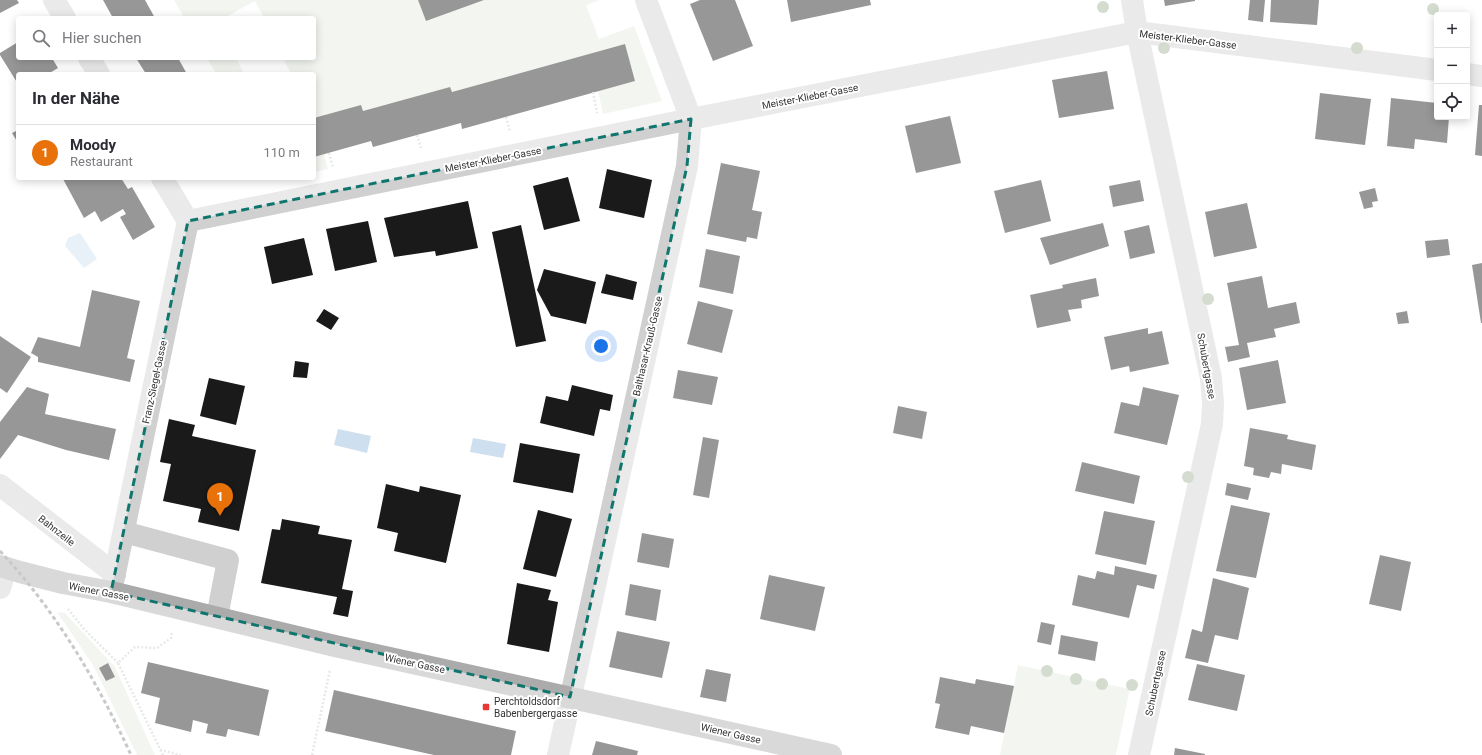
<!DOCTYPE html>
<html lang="de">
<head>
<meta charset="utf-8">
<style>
  body { margin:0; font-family:Roboto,sans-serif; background:#f2f2f3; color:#2b2b33 }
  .controls { position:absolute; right:12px; top:12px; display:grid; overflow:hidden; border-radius:4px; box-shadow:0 2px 10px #0003 }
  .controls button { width:36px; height:36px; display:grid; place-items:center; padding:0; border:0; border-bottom:1px solid #e1e1e2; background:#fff; color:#2b2b33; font:20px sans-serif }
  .you { position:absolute; left:601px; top:346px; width:14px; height:14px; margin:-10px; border:3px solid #fff; border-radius:50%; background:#1a73e8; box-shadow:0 0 0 6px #1a73e833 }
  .badge { display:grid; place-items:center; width:26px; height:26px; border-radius:50%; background:#eb3734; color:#fff; font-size:13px; font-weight:700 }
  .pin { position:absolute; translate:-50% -33px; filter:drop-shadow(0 1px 2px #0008) }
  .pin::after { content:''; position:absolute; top:21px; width:14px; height:12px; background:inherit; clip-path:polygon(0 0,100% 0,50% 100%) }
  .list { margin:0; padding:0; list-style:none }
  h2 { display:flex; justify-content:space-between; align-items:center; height:52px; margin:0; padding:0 16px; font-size:17px }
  h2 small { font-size:13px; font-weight:400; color:#7c7c81 }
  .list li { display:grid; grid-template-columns:26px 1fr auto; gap:12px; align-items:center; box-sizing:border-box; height:56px; padding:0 16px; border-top:1px solid #e1e1e2 }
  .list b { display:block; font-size:15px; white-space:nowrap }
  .list p { margin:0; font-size:13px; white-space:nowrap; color:#7c7c81 }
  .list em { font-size:13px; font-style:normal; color:#7c7c81 }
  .icon { flex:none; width:22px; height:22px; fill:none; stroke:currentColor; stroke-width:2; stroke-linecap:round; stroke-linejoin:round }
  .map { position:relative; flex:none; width:1482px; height:755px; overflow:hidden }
  .search { position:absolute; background:#fff; box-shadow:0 2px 10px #0003; left:16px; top:16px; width:300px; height:44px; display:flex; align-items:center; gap:10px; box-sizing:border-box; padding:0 14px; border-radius:4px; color:#7c7c81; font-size:15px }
  .panel { position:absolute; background:#fff; box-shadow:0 2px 10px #0003; left:16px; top:72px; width:300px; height:108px; border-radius:4px }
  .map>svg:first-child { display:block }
  .green { fill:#e5ecde }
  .water { fill:#cedfef }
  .building { fill:#1a1a1a }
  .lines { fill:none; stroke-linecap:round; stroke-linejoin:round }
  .path { stroke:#cdcdcd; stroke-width:2.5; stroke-dasharray:2 2; stroke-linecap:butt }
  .minor { stroke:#d0d0d0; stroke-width:22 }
  .major { stroke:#ababab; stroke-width:22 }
  .rail { stroke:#888; stroke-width:3; stroke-dasharray:4 3; stroke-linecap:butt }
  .tree { fill:#9fb194 }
  .marked { fill:none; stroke:#0f766e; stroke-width:3; stroke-dasharray:8 5; stroke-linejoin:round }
  .poi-dot { fill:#eb3734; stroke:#fff; stroke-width:1.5 }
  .labels { text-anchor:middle; stroke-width:4; stroke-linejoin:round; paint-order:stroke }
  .street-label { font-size:10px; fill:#333; stroke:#fff }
  .poi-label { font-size:10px; fill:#333; stroke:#fff; text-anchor:start }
</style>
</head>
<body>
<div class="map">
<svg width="1482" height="755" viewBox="0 0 1482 755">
  <rect width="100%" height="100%" fill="#fff"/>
  <g class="green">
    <polygon points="174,0 418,0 426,21 484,0 600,0 586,5 599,39 634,26 662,101 603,114 598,91 635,81 625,44 452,92 450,87 363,111 314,118 314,74 291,74 283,58 314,58 314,18 264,18 255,1 224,18 184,18"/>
    <polygon points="207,58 236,58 244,74 216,74"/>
    <polygon points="324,154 328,169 314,172 314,157"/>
    <polygon points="57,612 65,613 115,667 155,755 137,755 93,665"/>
    <polygon points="1018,665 1130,689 1116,755 1000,755"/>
  </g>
  <g class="water">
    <polygon points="80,233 97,259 84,268 65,246 68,238"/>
    <polygon points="338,429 371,436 367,453 334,445"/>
    <polygon points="473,438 506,444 503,458 470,452"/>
  </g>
  <g class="building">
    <polygon points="0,0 17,0 19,3 0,13"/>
    <polygon points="103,0 145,0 155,18 113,18"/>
    <polygon points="418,0 484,0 426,21"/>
    <polygon points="700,0 735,0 753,46 713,61 690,4"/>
    <polygon points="787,0 870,0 871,5 791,22"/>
    <polygon points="1164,0 1195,0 1195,1 1165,6"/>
    <polygon points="1250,0 1265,0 1263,22 1248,20"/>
    <polygon points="1271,0 1319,0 1317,25 1270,22"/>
    <polygon points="18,42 18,58 52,58 58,68 48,74 18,74 18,84 0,55 0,53"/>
    <polygon points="625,44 635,81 462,129 461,123 373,147 371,141 314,157 314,118 361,105 363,111 450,87 452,92"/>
    <polygon points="136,58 178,58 187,74 146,74"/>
    <polygon points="1107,71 1114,109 1059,118 1052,80"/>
    <polygon points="1320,93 1371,99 1365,145 1315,139"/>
    <polygon points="1391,98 1437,103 1437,117 1449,117 1447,143 1415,139 1414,149 1387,146"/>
    <polygon points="1479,105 1482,105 1482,156 1475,155"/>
    <polygon points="950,116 961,163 916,173 905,126"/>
    <polygon points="18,130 18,143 12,133"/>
    <polygon points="721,163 760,171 752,210 762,212 757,239 747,237 746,242 707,234"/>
    <polygon points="607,169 652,180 644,218 599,208"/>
    <polygon points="568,177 580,221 544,230 533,186"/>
    <polygon points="64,178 121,178 128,189 132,187 155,227 133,240 120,217 126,214 123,209 101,222 95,211 84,218 63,179"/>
    <polygon points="1041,180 1051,221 1005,233 994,191"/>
    <polygon points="1140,180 1144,201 1113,207 1109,186"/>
    <polygon points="1375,188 1378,201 1372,202 1373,207 1364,209 1359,192"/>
    <polygon points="468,201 478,248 436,256 435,251 394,257 384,218"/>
    <polygon points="1247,203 1257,248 1214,257 1205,212"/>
    <polygon points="368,221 377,262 335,271 326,229"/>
    <polygon points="1103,223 1109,246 1050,265 1040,238"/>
    <polygon points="521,225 546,341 516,347 492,232"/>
    <polygon points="1149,225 1155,253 1130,259 1124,231"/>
    <polygon points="304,238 313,275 272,284 264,247"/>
    <polygon points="1448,239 1450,255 1427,258 1425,241"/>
    <polygon points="706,249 740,256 733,294 699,287"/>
    <polygon points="1482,263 1482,323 1481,323 1472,265"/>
    <polygon points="544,269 596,282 586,324 551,316 537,290"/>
    <polygon points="606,274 637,282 633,300 601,293"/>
    <polygon points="1262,276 1268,308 1296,302 1300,323 1274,329 1276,337 1247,343 1250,357 1228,362 1225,347 1239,345 1227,283"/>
    <polygon points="1096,278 1099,296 1081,300 1082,308 1068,310 1071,321 1037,328 1030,295 1063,288 1062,285"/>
    <polygon points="92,290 140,301 127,358 135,360 130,382 38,362 38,357 31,353 38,337 80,347"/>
    <polygon points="698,301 733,310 722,353 687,344"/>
    <polygon points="324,309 339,318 331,330 316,321"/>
    <polygon points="1407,311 1409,323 1398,324 1396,313"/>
    <polygon points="1148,328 1148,334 1162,331 1169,364 1130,372 1129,366 1111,370 1104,337"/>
    <polygon points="0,336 31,357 7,393 0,388"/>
    <polygon points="1278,360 1286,403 1247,410 1239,368"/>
    <polygon points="295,361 309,363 307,378 293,377"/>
    <polygon points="678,370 718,377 712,405 673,398"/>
    <polygon points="209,378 245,386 236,425 200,416"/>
    <polygon points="572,385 613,395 610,411 600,409 594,436 540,423 546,396 568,401"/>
    <polygon points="27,387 49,394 45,414 116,429 109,460 66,450 18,435 0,459 0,422"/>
    <polygon points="1143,387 1179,395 1167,445 1114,433 1121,402 1139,406"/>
    <polygon points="898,406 927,412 922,439 893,433"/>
    <polygon points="169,419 195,425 192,436 256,450 239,531 198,522 201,509 163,501 171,464 160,462"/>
    <polygon points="1250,428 1288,435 1287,439 1316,445 1312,470 1282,464 1281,474 1271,472 1269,478 1253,475 1254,468 1244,466"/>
    <polygon points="703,437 719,440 709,498 693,495"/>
    <polygon points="520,443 580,454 573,493 513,482"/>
    <polygon points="1082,462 1140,476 1134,504 1075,491"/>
    <polygon points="1227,483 1251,488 1248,500 1225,495"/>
    <polygon points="386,484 419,492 420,486 461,495 446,563 394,551 398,533 377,528"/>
    <polygon points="1231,505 1270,513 1256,578 1216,571"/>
    <polygon points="538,510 572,519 556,577 523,569"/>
    <polygon points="1104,511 1155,521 1146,565 1095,554"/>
    <polygon points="282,519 320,526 318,534 352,540 342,589 353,591 348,617 333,614 337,597 261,583 272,529 280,530"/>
    <polygon points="642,533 674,539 669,568 637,562"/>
    <polygon points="1380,555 1411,562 1401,611 1369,604"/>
    <polygon points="1115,566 1157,575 1154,589 1137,585 1129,618 1072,605 1078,575 1095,579 1097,571 1114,575"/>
    <polygon points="769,575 825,587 815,631 760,619"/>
    <polygon points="1213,578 1249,588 1238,640 1215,635 1208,663 1185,658 1192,629 1202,632"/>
    <polygon points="517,583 551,590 548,600 558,602 549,652 507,644"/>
    <polygon points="630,584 661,590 656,621 625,615"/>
    <polygon points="1041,622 1055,625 1051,645 1037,642"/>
    <polygon points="617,631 670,642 662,678 609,667"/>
    <polygon points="1061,635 1098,642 1095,661 1058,654"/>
    <polygon points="148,662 269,690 259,736 228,729 226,737 206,733 208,724 193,720 191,732 155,723 160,698 141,693"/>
    <polygon points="108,663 115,677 106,681 99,668"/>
    <polygon points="1197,664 1245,675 1237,711 1188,700"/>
    <polygon points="706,669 731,674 726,702 700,697"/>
    <polygon points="940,677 975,684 976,679 1014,686 1004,733 971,726 969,735 935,728 940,704 935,703"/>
    <polygon points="334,690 516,731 511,755 434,755 325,731"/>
    <polygon points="596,741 638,751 637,755 592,755"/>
    <polygon points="1175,748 1205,754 1205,755 1174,755"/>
  </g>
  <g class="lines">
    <g class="path">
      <polyline points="593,92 597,113"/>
      <polyline points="506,117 510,132"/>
      <polyline points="417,135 421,148"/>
      <polyline points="329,153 333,168"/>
      <polyline points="68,609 84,629 118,663"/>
      <polyline points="160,750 181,755"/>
      <polyline points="163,755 118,663 135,647 157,648 171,638 172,632"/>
      <polyline points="312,755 330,670"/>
    </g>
    <g class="minor">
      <polyline points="54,0 65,18"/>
      <polyline points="1132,0 1137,32 1211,378 1213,404 1212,424 1139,755"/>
      <polyline points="89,58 99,74"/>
      <polyline points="1467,74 1482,76"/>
      <polyline points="188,221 691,119 1137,32 1437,70"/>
      <polyline points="0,485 115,574"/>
      <polyline points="124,532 228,560 217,617"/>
      <polyline points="0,588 6,568"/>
      <polyline points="111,592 188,221 162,178"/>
      <polyline points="558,755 687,166 691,119 646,0"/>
    </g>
    <polyline class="major" points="0,566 20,572 63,583 111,592 335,646 831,755"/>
    <path class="rail" d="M 0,551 C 56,611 97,681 131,755"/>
  </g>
  <g class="tree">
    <circle cx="1103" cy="7" r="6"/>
    <circle cx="1433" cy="9" r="6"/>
    <circle cx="1164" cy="48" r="6"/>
    <circle cx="1357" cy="48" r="6"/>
    <circle cx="1208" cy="299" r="6"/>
    <circle cx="1188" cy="477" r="6"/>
    <circle cx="1047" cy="671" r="6"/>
    <circle cx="1076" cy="679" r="6"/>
    <circle cx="1102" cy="684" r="6"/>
    <circle cx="1132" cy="685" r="6"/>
  </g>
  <path d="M0 0H1482V755H0ZM 691,119 L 687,166 L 570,697 L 111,592 L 188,221 Z" fill="#fff" fill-opacity=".55" fill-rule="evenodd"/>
  <path class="marked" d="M 691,119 L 687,166 L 570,697 L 111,592 L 188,221 Z"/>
  <rect class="poi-dot" x="482" y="703" width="8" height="8" rx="2"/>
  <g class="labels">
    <g class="street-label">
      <text transform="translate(1188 39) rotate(7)" y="4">Meister-Klieber-Gasse</text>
      <text transform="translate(810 96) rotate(-11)" y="4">Meister-Klieber-Gasse</text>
      <text transform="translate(493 159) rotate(-11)" y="4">Meister-Klieber-Gasse</text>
      <text transform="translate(647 346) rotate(-77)" y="4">Balthasar-Krauß-Gasse</text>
      <text transform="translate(1207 366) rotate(80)" y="4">Schubertgasse</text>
      <text transform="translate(154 382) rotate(-78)" y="4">Franz-Siegel-Gasse</text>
      <text transform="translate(57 530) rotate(38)" y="4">Bahnzeile</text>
      <text transform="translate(99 591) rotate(11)" y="4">Wiener Gasse</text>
      <text transform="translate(415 663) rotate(12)" y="4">Wiener Gasse</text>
      <text transform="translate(1155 683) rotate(-78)" y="4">Schubertgasse</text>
      <text transform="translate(731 733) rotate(13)" y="4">Wiener Gasse</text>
    </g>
    <g class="poi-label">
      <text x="494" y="705">Perchtoldsdorf<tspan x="494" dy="12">Babenbergergasse</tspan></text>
    </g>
  </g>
</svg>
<div class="controls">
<button>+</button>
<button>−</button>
<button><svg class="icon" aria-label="locate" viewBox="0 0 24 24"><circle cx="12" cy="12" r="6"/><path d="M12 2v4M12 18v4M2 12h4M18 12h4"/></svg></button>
</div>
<div class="you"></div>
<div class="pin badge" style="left:220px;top:516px;background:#e8710a">1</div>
<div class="search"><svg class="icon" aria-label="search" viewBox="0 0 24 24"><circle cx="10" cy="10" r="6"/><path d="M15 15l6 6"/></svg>Hier suchen</div>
<section class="panel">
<h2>In der Nähe<small></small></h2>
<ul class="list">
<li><span class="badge" style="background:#e8710a">1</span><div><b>Moody</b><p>Restaurant</p></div><em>110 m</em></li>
</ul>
</section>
</div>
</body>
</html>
